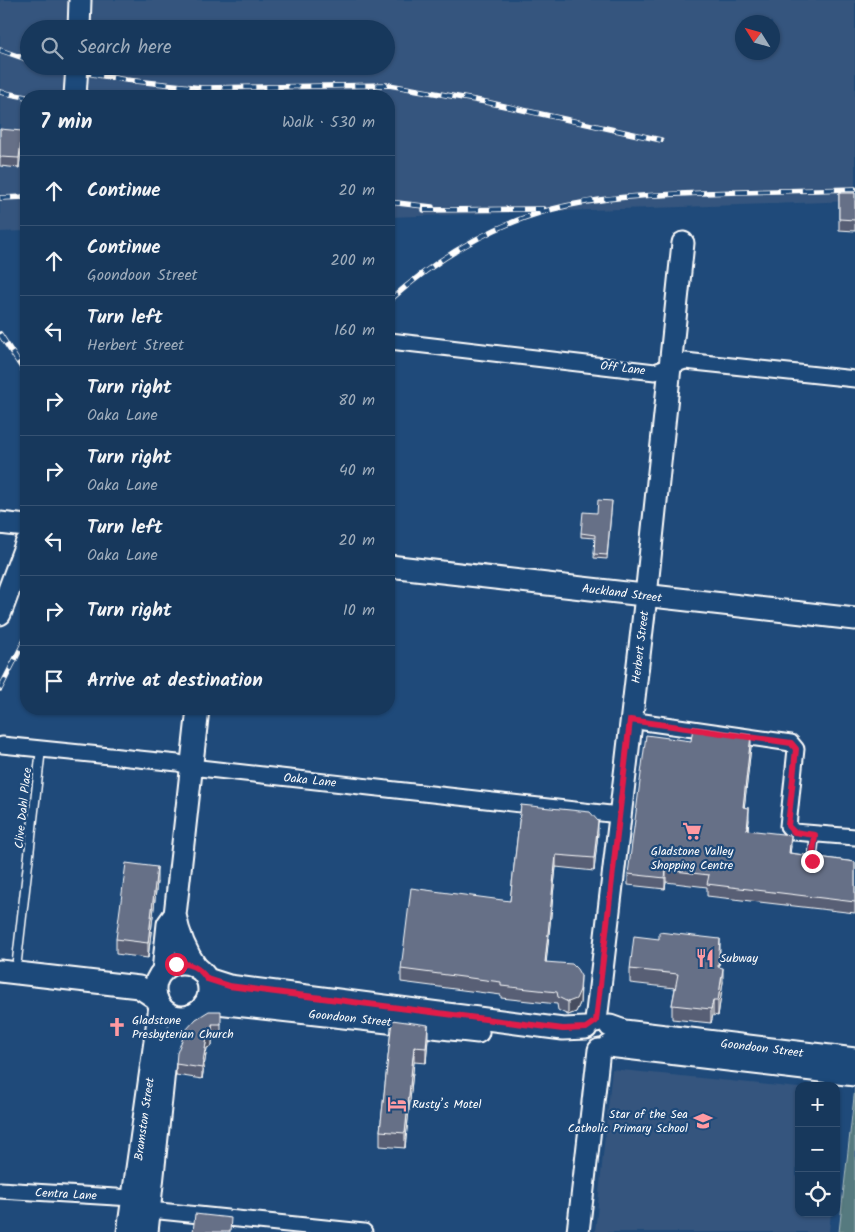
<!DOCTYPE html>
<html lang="en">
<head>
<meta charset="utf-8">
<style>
  body { margin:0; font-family:Kalam,sans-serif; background:#244365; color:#f1f3f6 }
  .controls { position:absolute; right:15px; bottom:15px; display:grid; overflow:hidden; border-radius:10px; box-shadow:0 1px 4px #0004 }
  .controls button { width:45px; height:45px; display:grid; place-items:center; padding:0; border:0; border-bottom:1px solid #365272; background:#17385c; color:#f1f3f6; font:25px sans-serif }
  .compass { position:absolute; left:735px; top:15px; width:45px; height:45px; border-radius:50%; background:#17385c; box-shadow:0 1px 4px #0004; rotate:307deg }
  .stop { position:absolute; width:15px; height:15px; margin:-11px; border:4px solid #e11d48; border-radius:50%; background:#fff }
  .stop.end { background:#e11d48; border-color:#fff; box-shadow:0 1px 5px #0008 }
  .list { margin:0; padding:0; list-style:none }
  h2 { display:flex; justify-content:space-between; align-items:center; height:65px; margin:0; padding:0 20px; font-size:21px }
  h2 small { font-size:16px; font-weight:400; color:#9eacbb }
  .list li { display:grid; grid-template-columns:32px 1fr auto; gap:15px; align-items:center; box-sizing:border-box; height:70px; padding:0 20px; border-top:1px solid #365272 }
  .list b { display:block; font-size:19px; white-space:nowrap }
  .list p { margin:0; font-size:16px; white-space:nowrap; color:#9eacbb }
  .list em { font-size:16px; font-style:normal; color:#9eacbb }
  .icon { flex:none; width:28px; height:28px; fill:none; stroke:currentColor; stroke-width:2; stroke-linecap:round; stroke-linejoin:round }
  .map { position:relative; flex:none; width:855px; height:1232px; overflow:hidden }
  .search { position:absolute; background:#17385c; box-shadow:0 1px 4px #0004; left:20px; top:20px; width:375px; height:55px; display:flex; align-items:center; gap:12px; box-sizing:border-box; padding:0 18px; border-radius:28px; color:#9eacbb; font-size:19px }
  .panel { position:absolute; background:#17385c; box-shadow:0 1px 4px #0004; left:20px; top:90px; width:375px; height:625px; border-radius:20px }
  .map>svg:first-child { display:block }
  .built { fill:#34557e; fill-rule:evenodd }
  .green { fill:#567a7f; stroke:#aabcbf }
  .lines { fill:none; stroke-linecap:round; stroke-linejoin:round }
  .lane-casing { stroke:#fff; stroke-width:11 }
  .street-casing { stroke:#fff; stroke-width:19 }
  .secondary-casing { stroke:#fff; stroke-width:25 }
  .lane { stroke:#1f4a7a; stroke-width:8 }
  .street { stroke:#1f4a7a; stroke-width:15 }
  .secondary { stroke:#1f4a7a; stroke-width:21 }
  .rail-casing { stroke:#fff; stroke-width:5.5 }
  .rail { stroke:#1f4a7a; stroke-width:4; stroke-dasharray:11; stroke-linecap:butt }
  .secondary-bridge-casing { stroke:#fff; stroke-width:25; stroke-linecap:butt }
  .secondary-bridge { stroke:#1f4a7a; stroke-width:21 }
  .wall { fill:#585f74; stroke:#fff }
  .shaded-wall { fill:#474e5e; stroke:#fff }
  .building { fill:#666f87; stroke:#fff }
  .route { stroke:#e11d48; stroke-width:6 }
  .labels { text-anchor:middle; stroke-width:4.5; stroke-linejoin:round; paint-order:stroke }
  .street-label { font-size:12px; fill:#fff; stroke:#1f4a7a }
  .poi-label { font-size:12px; fill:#fff; stroke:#1f4a7a; text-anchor:start }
</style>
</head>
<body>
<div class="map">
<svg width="855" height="1232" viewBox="0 0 855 1232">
  <rect width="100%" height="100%" fill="#1f4a7a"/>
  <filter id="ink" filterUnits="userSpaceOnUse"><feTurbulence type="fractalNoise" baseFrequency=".02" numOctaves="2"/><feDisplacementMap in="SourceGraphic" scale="10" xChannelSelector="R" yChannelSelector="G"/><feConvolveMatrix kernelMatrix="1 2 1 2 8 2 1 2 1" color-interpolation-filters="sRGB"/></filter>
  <g filter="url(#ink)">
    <g class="built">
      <path d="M 0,0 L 855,0 L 855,201 L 389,217 L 389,96 L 26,96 L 26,231 L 0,232 ZM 742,22 L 772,22 L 772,52 L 742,52 ZM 29,29 L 386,29 L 386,66 L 29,66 Z"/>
      <polygon points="612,1069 799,1088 796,1176 799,1177 799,1213 831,1213 829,1232 595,1232"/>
    </g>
    <polygon class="green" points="855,1088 855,1232 839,1232"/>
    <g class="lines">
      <g class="lane-casing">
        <g id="lane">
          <polyline points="815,835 812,861 816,862"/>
          <polyline points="17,960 41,749"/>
        </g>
      </g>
      <g class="street-casing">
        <g id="street">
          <polyline points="390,341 655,372 685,361 855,379"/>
          <polyline points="630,720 791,743 796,749 788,826 794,832 855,837"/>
          <polyline points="2,745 178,763 191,767 619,815"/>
          <polyline points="0,1190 132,1198"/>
          <polyline points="150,1210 364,1232"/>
        </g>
      </g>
      <g class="secondary-casing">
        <g id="secondary">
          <polyline points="79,29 80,0"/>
          <polyline points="0,523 26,526"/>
          <polyline points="389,566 855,619"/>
          <polyline points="0,614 26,544"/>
          <circle cx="182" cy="990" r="27"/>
          <path d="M 197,968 C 185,951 179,936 175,915 L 198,709"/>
          <polyline points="0,971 139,987 157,999"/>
          <polyline points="163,971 168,924 173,917"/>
          <polyline points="207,979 229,986 563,1029 586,1028"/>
          <polyline points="204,1005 217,1003 478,1032"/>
          <polyline points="596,1021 646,596 683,243"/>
          <polyline points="610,1026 624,1031 855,1059"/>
          <polyline points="609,1046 855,1075"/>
          <polyline points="128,1232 160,1006"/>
          <polyline points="147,1232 165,1061 175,1035 192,1015"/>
          <polyline points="578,1232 599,1050"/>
        </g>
      </g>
      <use href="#lane" class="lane"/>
      <use href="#street" class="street"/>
      <use href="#secondary" class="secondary"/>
      <g class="rail-casing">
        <g id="rail">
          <polyline points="0,50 29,60"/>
          <polyline points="48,66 126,80 202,88 389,85 486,102 661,140"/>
          <polyline points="0,92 26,97"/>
          <polyline points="0,198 26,197"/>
          <polyline points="389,202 432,207"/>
          <polyline points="424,210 544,209"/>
          <path d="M 389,301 C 436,259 491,225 553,209 C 602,196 653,195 703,193 C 754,192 804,190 855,189"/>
          <polyline points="0,334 26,374"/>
          <polyline points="0,689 26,638"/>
        </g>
      </g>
      <use href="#rail" class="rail"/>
      <g class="secondary-bridge-casing">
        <polyline id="secondary-bridge" points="75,96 77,66"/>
      </g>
      <use href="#secondary-bridge" class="secondary-bridge"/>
    </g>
    <g class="wall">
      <polygon points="0,129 22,141 19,168 0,166"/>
      <polygon points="839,193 855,193 855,231 839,230"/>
      <polygon points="612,501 607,559 594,558 595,538 581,537 581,533 597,513"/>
      <polygon points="691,741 751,747 744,808 749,820 748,830 791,846 790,853 855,862 855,913 707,896 707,887 666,882 665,889 628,885 628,874"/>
      <polygon points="521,805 598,833 594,871 556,867 546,962 581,989 580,1003 576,1012 568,1015 558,1010 557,1004 501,998 501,995 401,982 401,969 510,901"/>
      <polygon points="157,882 148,958 116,954 116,939"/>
      <polygon points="720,954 719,967 723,982 718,1016 713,1015 711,1023 672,1019 672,1005 675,988 630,983 630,969"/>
      <polygon points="196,1019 221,1023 221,1036 212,1035 212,1046 207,1048 202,1079 176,1075 176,1064"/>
      <polygon points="392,1020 428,1039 426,1063 414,1062 405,1148 380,1146 380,1131"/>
    </g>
    <g class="shaded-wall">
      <polygon points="22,131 22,141 19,168 19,158"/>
      <polygon points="751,735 751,747 743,819 743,807"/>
      <polygon points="749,808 749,820 747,842 747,830"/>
      <polygon points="598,821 598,833 594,871 594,858"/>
      <polygon points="791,835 791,846 789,865 789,853"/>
      <polygon points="556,855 556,867 545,974 545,962"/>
      <polygon points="157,867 157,882 148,958 148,943"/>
      <polygon points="666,870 666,882 665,889 665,878"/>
      <polygon points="720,939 720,954 718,982 718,967"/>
      <polygon points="723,968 723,982 718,1016 718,1001"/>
      <polygon points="581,976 580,1003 576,1012 568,1015 568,1002"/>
      <polygon points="713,1001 713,1015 711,1023 711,1009"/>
      <polygon points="212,1024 212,1046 207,1048 202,1079 202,1068 207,1037"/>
      <polygon points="428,1025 428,1039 426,1063 426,1048"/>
      <polygon points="414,1047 414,1062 405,1148 405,1133"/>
    </g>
    <g class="building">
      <polygon points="0,129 22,131 19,158 0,157"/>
      <polygon points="839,193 855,193 855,220 839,219"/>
      <polygon points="598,500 612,501 607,555 594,554 595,535 581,533 583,512 597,513"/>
      <polygon points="693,727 751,735 743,807 749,808 747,830 791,835 789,853 855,862 855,902 707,884 709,875 666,870 665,878 628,874 646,735 691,741"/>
      <polygon points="521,805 590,812 598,821 594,858 556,855 545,962 572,964 577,969 581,976 580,990 576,999 568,1002 558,997 557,992 501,986 501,982 401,969 411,888 510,901"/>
      <polygon points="126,863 157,867 148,943 116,939"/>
      <polygon points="659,932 720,939 718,967 723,968 718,1001 713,1001 711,1009 672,1005 678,974 630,969 634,936 659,939"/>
      <polygon points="209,1011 221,1011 221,1024 212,1024 212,1035 207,1037 202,1068 176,1064 177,1053 186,1030 196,1019"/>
      <polygon points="392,1020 428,1025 426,1048 414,1047 405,1133 380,1131"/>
      <polygon points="195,1214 231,1218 230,1232 193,1232"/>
    </g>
  </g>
  <g class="lines" filter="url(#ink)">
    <path class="route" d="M 176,964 C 190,963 199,967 207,979 L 229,986 L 563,1029 L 586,1028 L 596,1021 L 630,720 L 791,743 L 796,749 L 788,826 L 794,832 L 815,835 L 812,861"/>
  </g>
  <defs>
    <g id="supermarket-bare" transform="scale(1.5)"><path d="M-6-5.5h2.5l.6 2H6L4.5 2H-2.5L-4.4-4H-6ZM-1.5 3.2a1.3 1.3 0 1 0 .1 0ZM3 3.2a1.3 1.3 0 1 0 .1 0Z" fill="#ff9aa2" stroke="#1f4a7a" stroke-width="2.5" paint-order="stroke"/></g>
    <g id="restaurant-bare" transform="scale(1.5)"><path d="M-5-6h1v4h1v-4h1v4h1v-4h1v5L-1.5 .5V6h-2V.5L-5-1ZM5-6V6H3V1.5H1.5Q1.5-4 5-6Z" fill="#ff9aa2" stroke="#1f4a7a" stroke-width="2.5" paint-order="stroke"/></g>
    <g id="church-bare" transform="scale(1.5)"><path d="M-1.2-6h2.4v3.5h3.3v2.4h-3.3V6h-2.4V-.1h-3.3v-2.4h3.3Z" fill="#ff9aa2" stroke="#1f4a7a" stroke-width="2.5" paint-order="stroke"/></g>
    <g id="hotel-bare" transform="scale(1.5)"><path d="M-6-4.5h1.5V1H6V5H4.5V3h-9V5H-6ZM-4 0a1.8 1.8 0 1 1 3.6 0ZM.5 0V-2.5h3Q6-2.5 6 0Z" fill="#ff9aa2" stroke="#1f4a7a" stroke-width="2.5" paint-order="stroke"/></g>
    <g id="school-bare" transform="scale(1.5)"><path d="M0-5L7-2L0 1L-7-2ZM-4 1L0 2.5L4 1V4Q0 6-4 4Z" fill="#ff9aa2" stroke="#1f4a7a" stroke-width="2.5" paint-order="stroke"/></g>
  </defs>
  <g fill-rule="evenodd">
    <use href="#supermarket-bare" x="692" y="831"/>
    <use href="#restaurant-bare" x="705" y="958"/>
    <use href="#church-bare" x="117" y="1027"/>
    <use href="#hotel-bare" x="397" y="1104"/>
    <use href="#school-bare" x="703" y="1121"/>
  </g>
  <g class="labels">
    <g class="street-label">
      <text transform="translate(623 368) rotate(7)" y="4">Off Lane</text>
      <text transform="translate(622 593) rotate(7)" y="4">Auckland Street</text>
      <text transform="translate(640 647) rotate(-83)" y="4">Herbert Street</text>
      <text transform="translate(310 780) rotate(6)" y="4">Oaka Lane</text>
      <text transform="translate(23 808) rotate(-84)" y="4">Clive Dahl Place</text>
      <text transform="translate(350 1018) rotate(6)" y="4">Goondoon Street</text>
      <text transform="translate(762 1048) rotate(7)" y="4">Goondoon Street</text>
      <text transform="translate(144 1119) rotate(-82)" y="4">Bramston Street</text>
      <text transform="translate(66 1194) rotate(3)" y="4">Centra Lane</text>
    </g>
    <g class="poi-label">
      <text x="692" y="855" text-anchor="middle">Gladstone Valley<tspan x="692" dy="14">Shopping Centre</tspan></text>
      <text x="720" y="962">Subway</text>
      <text x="132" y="1024">Gladstone<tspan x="132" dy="14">Presbyterian Church</tspan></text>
      <text x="412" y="1108">Rusty’s Motel</text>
      <text x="688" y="1118" text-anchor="end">Star of the Sea<tspan x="688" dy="14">Catholic Primary School</tspan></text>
    </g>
  </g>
</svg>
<div class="controls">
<button>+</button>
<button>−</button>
<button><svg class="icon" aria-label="locate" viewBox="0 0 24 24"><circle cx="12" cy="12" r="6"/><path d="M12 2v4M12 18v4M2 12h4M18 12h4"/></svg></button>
</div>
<svg class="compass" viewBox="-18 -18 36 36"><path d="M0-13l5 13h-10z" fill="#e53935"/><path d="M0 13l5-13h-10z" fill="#9eacbb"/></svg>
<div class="stop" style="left:176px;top:964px"></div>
<div class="stop end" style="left:812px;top:861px"></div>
<div class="search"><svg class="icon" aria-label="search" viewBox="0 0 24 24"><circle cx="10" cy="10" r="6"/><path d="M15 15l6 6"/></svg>Search here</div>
<section class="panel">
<h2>7 min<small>Walk · 530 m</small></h2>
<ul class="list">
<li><svg class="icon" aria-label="ahead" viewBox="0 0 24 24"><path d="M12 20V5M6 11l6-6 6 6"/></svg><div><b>Continue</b></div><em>20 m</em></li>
<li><svg class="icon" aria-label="ahead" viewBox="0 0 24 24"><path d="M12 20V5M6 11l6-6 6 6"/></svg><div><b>Continue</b><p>Goondoon Street</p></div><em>200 m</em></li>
<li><svg class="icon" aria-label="left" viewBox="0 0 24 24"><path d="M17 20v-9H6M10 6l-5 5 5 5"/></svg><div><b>Turn left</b><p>Herbert Street</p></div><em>160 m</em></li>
<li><svg class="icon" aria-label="right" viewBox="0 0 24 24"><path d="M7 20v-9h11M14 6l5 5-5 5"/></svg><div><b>Turn right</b><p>Oaka Lane</p></div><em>80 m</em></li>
<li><svg class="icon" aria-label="right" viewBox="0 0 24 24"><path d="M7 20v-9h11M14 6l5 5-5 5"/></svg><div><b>Turn right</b><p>Oaka Lane</p></div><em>40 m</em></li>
<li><svg class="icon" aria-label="left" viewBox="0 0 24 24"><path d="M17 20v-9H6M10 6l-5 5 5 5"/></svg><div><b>Turn left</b><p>Oaka Lane</p></div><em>20 m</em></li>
<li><svg class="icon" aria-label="right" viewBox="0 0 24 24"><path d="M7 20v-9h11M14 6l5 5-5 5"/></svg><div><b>Turn right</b></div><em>10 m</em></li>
<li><svg class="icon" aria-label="arrive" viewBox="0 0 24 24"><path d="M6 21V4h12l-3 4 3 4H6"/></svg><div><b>Arrive at destination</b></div></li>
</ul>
</section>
</div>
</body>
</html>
